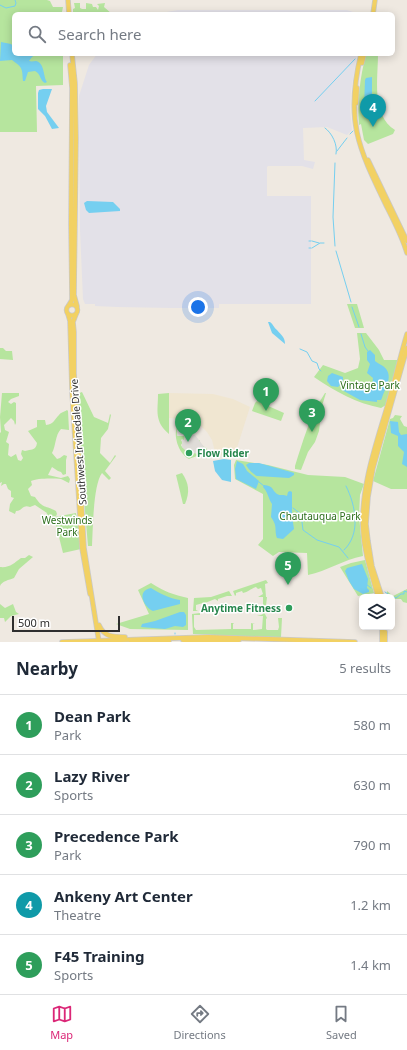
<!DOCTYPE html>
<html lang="en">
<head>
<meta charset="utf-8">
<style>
  body { margin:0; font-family:"Noto Sans",sans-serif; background:#f2f2f3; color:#1f2937 }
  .controls { position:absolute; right:12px; bottom:12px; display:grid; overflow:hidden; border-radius:6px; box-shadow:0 2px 10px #0003 }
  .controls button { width:36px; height:36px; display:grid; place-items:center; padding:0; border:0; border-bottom:1px solid #e0e1e3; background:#fff; color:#1f2937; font:20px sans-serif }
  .scale { position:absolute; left:12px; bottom:10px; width:108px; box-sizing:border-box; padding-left:4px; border:2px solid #2e2e2e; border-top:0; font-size:11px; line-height:14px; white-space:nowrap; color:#2e2e2e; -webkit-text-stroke:3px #fff; paint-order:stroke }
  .you { position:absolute; left:198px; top:307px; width:14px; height:14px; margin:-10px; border:3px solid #fff; border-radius:50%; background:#1a73e8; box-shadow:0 0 0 6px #1a73e833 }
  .badge { display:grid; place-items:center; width:26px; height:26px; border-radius:50%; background:#db2777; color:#fff; font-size:13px; font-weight:700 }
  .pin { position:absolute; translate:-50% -33px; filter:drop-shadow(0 1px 2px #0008) }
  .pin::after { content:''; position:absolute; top:21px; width:14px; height:12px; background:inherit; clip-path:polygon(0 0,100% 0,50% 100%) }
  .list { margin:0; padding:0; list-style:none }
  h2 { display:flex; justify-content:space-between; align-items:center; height:52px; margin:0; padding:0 16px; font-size:17px }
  h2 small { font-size:13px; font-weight:400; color:#747a83 }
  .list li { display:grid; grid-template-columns:26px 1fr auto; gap:12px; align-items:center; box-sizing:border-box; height:60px; padding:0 16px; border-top:1px solid #e0e1e3 }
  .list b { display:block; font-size:15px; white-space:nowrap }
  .list p { margin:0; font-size:13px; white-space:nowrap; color:#747a83 }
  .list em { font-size:13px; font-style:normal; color:#747a83 }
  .icon { flex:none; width:22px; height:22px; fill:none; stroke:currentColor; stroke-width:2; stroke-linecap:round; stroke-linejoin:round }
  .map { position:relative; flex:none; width:407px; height:642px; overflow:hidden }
  .search { position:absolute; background:#fff; box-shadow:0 2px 10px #0003; left:12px; right:12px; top:12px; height:44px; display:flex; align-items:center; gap:10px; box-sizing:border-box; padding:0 14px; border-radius:6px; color:#747a83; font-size:15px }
  .sheet { height:352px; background:#fff }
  nav { display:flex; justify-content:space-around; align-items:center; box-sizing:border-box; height:56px; border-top:1px solid #e0e1e3; background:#fff; font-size:11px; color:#747a83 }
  nav a { display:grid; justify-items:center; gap:2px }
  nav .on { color:#db2777 }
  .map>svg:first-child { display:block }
  .industrial { fill:#e3e1e8 }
  .education { fill:#f0e6d1 }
  .green { fill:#b6e59e }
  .plaza { fill:#dfdcd8 }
  .water { fill:#75cff0 }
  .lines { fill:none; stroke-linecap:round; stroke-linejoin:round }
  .stream { stroke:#75cff0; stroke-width:1 }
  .major-casing { stroke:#c9c9c9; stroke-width:5.5 }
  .major { stroke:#f2d163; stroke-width:4 }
  .leisure-dot { fill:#2e9e5b; stroke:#fff; stroke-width:1.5 }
  .labels { text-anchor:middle; stroke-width:3; stroke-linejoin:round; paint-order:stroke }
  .park-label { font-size:10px; fill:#2c6e1b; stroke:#fff }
  .street-label { font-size:10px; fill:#2e2e2e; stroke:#fff }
  .leisure-label { font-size:10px; font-weight:bold; fill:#27864d; stroke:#fff; text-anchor:start }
</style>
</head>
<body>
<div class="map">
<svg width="407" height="642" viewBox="0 0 407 642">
  <rect width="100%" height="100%" fill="#efe9e1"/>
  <g class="industrial">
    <polygon points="178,10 347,10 360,14 155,14"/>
    <polygon points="97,54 357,54 351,91 350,110 352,130 347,135 327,127 303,128 304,160 315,162 313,169 302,166 268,166 267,167 267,196 311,196 311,304 219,304 219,308 172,308 117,307 95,306 95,304 85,304 83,299 80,230 79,96 89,65"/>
  </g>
  <polygon class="education" points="169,393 213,394 233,399 250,407 235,454 216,456 212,440 207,432 200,425 185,419 169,418"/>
  <g class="green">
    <polygon points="0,0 47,0 50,1 53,7 63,7 62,12 51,13 49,14 14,14 14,54 63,54 63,85 36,86 37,132 0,132"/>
    <polygon points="74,3 80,3 80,8 82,9 86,9 86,3 92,4 93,7 96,7 98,10 99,6 97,4 105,3 104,7 112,14 73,14 73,9 75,8"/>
    <path d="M 366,54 L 378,54 C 378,79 371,115 395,130 L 393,134 L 368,144 L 364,140 L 361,124 L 359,125 C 357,101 360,78 366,54 Z"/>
    <polygon points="347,304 357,304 364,328 355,328"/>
    <path d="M 357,333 L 366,333 L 379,350 L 384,360 L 398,360 L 386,405 L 381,408 C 356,403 336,392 314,377 L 323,365 L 345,373 L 358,368 L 360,359 Z"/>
    <polygon points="0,348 3,348 6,351 12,351 13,360 0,359"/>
    <path d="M 82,392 L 94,417 L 108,423 L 110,414 L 111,415 L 108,429 L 101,438 L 100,453 L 110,463 L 115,455 L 116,456 L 105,471 L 111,478 L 109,480 L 102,473 C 93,485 93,529 92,546 L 88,546 L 80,453 L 77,394 Z"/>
    <path d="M 2,393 L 19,393 L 19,396 L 11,399 L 8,402 L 11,404 L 14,402 L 16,403 L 16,423 L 15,425 L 14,421 L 11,418 L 4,425 L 5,430 L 9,432 L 6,442 L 9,444 L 8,455 L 11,457 L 16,454 L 18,460 L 21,461 L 23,458 L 21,454 L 22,450 L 25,451 C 31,449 36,451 37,443 L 28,431 L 37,427 L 37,420 L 45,420 L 46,425 C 54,424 54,420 59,415 C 61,412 64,412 67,410 L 68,411 L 69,430 L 61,429 C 55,435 56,446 52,453 L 57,459 L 60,458 L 64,455 L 67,456 L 66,460 L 66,474 L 63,475 L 61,472 L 58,471 L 52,467 L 48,475 L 61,478 L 68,476 L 70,479 L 69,483 C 66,482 64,480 61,479 C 54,478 36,478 31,481 L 32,485 L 28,489 L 31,496 L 35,497 C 43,509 45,505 56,511 L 57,514 L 56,516 L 52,517 L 46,516 L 47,513 L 35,505 L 30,507 C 22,504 23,511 16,511 L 15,514 L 9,511 L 10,504 L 14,498 L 11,497 L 11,491 L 8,489 L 6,484 L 4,484 L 1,486 L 2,482 L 0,483 L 0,433 L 1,432 L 0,417 Z"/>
    <path d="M 169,393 L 169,434 C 154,421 158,411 158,394 Z"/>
    <path d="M 325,393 L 326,393 L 322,406 L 319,431 L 315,442 L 308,452 L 301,470 L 295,469 L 295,466 C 303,441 310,415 325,393 Z"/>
    <polygon points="257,401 284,413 281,421 252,411 255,403"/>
    <polygon points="395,415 402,416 400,419 404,426 407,427 407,489 391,489 373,481 390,419 393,418"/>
    <path d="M 178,425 L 183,425 L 191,430 L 190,432 L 186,432 L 186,430 L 180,427 L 177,430 L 177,435 L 178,436 L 183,436 L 186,433 L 188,434 L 185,435 L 184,440 L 181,440 L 183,442 L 181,445 L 182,447 L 186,450 L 191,448 L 187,453 L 189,455 L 193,453 L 193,451 L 196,448 L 196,444 L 199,440 L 198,439 L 200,441 L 200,446 L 196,448 L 194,453 L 203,454 L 205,452 L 201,446 L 202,445 L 207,449 L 207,451 C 201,456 195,456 189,459 C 179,454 172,435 178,425 Z"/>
    <path d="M 236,460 L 268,465 L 308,475 L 345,477 L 364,484 L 360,495 L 359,516 L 363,556 C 343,560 327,571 308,575 L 307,553 L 279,552 L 273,556 L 258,545 L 263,539 L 263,494 L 235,479 L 234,465 Z"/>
    <path d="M 182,473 C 189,483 190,492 185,504 L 183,504 L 176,475 Z"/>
    <polygon points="76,513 81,549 63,553 54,517"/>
    <path d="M 29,555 L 33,557 L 19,569 L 14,578 C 9,580 2,581 0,586 L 0,567 C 10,568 14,563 21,558 L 25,558 Z"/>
    <polygon points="365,560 374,593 358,596 340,567 351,563"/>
    <path d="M 266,580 L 268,583 L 265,584 L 266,597 L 267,597 L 265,614 L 267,618 L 266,619 L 266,629 L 267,630 L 278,630 L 279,627 L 278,618 L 282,618 L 281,637 L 279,638 L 193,634 L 192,616 L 192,614 L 200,613 L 200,615 L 194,615 L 194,627 L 196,630 L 231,629 L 231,623 L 234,623 L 233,624 L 233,629 L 251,629 L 251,623 L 255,624 L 253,624 L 253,630 L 262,629 L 263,616 L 257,616 L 261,615 L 263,614 L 263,597 L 258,597 L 263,594 L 261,588 L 258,589 L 256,587 C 250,589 248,592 243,593 L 242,591 L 236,593 L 236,595 L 235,596 L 233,591 Z"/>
    <path d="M 151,583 C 163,591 174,595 188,598 L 188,630 L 130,629 L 116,624 L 149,614 L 138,590 Z"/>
    <polygon points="407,589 407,603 403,602 401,599 393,599 392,597 387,594 387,591 393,596"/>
    <polygon points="229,591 232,596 227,596 218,599 218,601 215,599 205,603 205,604 203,603 196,605 196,610 198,611 193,611 194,598 211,597"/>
    <polygon points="0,604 5,608 13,604 16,612 19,614 11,616 5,622 4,618 0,618"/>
  </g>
  <polygon class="plaza" points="180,427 186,430 186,432 195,435 205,448 205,452 203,454 191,453 189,455 187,453 191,448 185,450 182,447 182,442 181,440 182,439 184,440 185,438 183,435 178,436 177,435 177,430"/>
  <g class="water">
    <path d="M 1,42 L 11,44 L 14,47 L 14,54 L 36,54 L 32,57 L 29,61 C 32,62 34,61 36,61 C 45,63 43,77 47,82 L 45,83 C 40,81 41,74 35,71 L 28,72 L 25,81 L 23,81 C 22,68 23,68 12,60 L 0,61 Z"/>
    <polygon points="372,77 372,112 369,115 365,116 364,107 365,80 366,78"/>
    <polygon points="43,89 52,89 46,106 47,112 59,128 52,129 45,116 38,109 38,93 39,90"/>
    <polygon points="87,201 113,202 120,209 120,211 89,213 86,210 84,203"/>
    <path d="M 268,322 L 270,322 C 273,324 274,328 277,330 C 281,335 285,337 285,344 L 272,333 Z"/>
    <path d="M 370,350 L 375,355 L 375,361 C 377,363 380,364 383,366 C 395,375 385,388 382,398 L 381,400 L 377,400 L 377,402 L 360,400 L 342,390 L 346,385 L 355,387 L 363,384 L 372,386 L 373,378 L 367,373 L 370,364 L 367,360 L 367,352 Z"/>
    <polygon points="332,373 343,377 343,382 338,387 331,386 327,381 328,376"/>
    <polygon points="390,421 398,422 399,432 401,435 407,434 407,467 402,464 404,452 398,446 398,436 391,433"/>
    <polygon points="224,459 231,460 231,482 222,480 215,471 213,461"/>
    <polygon points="237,461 243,464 247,471 259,481 256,489 236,479 235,469"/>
    <path d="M 249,463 L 259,463 L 291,472 L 294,473 L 294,475 L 289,478 L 257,476 C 253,474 249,470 246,465 Z"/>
    <path d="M 264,485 C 274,486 271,489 277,494 C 280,496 284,494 287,496 L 288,492 L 290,491 L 292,492 L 292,516 L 294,529 L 283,539 L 277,538 C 274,529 278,527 271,517 L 272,504 C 268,498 268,492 263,487 Z"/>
    <polygon points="362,564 368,579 367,588 369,590 369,592 363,594 354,589 349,581 345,571 347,568"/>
    <path d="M 151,588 C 161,594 169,598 180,600 L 180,604 L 153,611 C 145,608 135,591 151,588 Z"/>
    <polygon points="180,612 184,612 186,615 186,625 183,627 175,626 165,629 141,627 142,624 155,621"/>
  </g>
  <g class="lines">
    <g class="stream">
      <polyline points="0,5 6,8 15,6 16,3 15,0"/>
      <polyline points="315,101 355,59"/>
      <path d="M 325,128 C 332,133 338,145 336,154"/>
      <polyline points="350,134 353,131"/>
      <polyline points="337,151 347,138"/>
      <polyline points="309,241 311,241"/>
      <polyline points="312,241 319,243"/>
      <polyline points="335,246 333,217 335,163"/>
      <polyline points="309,248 311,248"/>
      <polyline points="312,248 320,243 324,243"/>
      <polyline points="336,251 351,302"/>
      <polyline points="352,307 359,327"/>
      <polyline points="361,334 365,347 368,351"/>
      <polyline points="300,349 307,352 312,361 317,363 319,369 321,371"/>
      <polyline points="259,482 264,486"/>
      <polyline points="293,508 301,514 303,530 317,540 339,547 348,558"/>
      <path d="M 344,550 C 361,534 356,506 346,486"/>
      <polyline points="366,584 371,588"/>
      <polyline points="385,592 391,596 396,598 401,594 404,594 404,591 407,592"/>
      <polyline points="175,634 175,633"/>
    </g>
    <g class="major-casing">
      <g id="major">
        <polyline points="68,0 69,14"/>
        <polyline points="373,14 375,0"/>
        <polyline points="72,54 75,83 76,138 74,295 77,306"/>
        <path d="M 361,54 C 345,120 358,147 386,205 C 394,221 402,236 407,253"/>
        <polyline points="362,63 364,54"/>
        <polyline points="356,103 357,88"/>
        <polyline points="368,160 407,241"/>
        <circle cx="72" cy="310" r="5.5"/>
        <polyline points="69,305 72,300 71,224 72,88 70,65"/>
        <polyline points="68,314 70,321 72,391 82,548 90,594"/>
        <polyline points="76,314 73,322 74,332 74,373 84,548 99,642"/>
        <path d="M 378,597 C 372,574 364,553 363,529 C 361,486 376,445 388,404 C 395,381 400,357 407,334"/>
        <polyline points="382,597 372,566 368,541 366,524 368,497 373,468 407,348"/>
        <path d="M 99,625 C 104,637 113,637 125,637"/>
        <polyline points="183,640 239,640"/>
        <polyline points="62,642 208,637 355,642"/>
        <polyline points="131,642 169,641"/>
        <polyline points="382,642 382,627"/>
        <polyline points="385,642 385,632"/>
      </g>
    </g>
    <use href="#major" class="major"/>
  </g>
  <g class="leisure-dot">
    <circle cx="189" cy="453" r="4"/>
    <circle cx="289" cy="608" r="4"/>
  </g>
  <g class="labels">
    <g class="park-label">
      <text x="370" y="389">Vintage Park</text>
      <text x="320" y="520">Chautauqua Park</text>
      <text x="67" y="524">Westwinds<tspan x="67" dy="12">Park</tspan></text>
    </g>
    <g class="street-label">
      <text transform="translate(78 442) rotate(-94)" y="4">Southwest Irvinedale Drive</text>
    </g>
    <g class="leisure-label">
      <text x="197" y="457">Flow Rider</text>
      <text x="281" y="612" text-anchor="end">Anytime Fitness</text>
    </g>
  </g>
</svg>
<div class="controls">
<button><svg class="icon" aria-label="layers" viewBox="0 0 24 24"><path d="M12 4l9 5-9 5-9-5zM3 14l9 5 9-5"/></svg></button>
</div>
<div class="scale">500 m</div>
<div class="you"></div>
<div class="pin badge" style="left:266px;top:411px;background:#2e9e5b">1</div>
<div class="pin badge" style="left:188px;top:442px;background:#2e9e5b">2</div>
<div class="pin badge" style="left:312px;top:432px;background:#2e9e5b">3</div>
<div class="pin badge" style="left:373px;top:127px;background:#0f9aa8">4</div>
<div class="pin badge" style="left:288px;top:585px;background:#2e9e5b">5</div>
<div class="search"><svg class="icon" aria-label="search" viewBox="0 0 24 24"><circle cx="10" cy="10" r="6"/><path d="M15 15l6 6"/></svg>Search here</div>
</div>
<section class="sheet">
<h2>Nearby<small>5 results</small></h2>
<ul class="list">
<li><span class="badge" style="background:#2e9e5b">1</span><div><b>Dean Park</b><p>Park</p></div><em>580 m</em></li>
<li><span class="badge" style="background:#2e9e5b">2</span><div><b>Lazy River</b><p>Sports</p></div><em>630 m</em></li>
<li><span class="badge" style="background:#2e9e5b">3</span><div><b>Precedence Park</b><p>Park</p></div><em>790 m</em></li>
<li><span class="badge" style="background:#0f9aa8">4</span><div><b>Ankeny Art Center</b><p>Theatre</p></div><em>1.2 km</em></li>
<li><span class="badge" style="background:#2e9e5b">5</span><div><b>F45 Training</b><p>Sports</p></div><em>1.4 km</em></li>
</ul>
</section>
<nav>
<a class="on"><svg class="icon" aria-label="map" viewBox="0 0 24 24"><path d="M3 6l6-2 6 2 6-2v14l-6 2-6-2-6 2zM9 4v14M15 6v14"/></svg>Map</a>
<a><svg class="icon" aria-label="directions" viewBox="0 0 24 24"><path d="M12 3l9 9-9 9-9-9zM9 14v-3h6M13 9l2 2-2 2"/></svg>Directions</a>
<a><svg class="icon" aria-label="saved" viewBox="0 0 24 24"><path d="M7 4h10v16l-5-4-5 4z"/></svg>Saved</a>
</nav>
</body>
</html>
